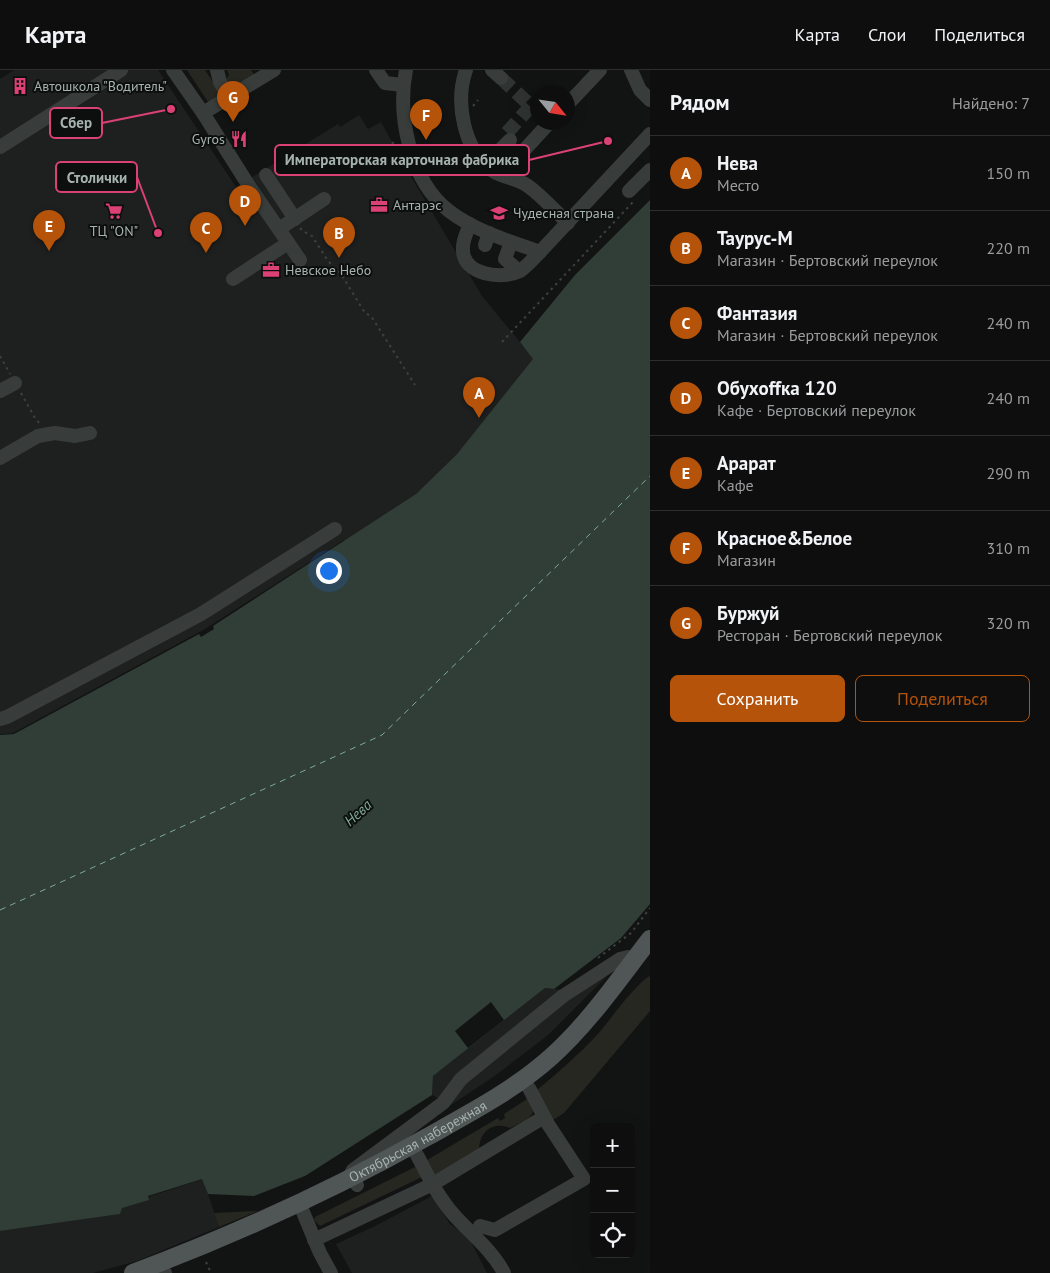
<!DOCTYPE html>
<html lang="ru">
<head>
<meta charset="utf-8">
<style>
  body { margin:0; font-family:"PT Sans",sans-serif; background:#1c1c1c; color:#f1f3f6 }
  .controls { position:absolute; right:15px; bottom:15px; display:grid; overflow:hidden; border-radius:8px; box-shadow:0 5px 20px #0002 }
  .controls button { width:45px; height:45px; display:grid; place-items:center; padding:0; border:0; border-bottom:1px solid #2e2e2e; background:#0e0e0e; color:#f1f3f6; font:25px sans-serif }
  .compass { position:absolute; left:530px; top:15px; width:45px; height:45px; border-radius:50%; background:#0e0e0e; box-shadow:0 5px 20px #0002; rotate:120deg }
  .you { position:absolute; left:328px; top:500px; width:18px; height:18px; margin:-12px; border:4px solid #fff; border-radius:50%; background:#1a73e8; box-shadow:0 0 0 8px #1a73e833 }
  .badge { display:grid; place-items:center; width:32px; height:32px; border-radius:50%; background:#b45309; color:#fff; font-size:16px; font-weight:700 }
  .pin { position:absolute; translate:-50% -41px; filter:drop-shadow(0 1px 2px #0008) }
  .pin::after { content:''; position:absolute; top:26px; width:18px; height:15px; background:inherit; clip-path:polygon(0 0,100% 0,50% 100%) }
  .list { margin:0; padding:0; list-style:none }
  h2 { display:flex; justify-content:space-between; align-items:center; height:65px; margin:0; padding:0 20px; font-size:21px }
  h2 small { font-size:16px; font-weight:400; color:#9b9c9e }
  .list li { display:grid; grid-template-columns:32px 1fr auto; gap:15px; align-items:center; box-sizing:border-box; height:75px; padding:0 20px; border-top:1px solid #2e2e2e }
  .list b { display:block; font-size:19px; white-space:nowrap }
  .list p { margin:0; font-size:16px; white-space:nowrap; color:#9b9c9e }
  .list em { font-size:16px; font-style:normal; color:#9b9c9e }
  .actions { display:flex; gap:10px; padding:15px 20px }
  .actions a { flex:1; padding:11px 0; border:1px solid #b45309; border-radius:8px; text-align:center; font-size:18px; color:#b45309 }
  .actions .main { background:#b45309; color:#fff }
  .icon { flex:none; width:28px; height:28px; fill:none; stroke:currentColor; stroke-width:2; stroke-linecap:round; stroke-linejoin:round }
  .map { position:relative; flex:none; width:650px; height:1203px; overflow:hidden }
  header { display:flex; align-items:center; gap:30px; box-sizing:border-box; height:70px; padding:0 25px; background:#0e0e0e; border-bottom:1px solid #2e2e2e }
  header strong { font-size:24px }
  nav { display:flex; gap:28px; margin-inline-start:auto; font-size:18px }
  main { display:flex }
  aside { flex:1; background:#0e0e0e }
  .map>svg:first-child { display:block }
  .built { fill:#1e2020 }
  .green { fill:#272721 }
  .water { fill:#313e37 }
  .pier { fill:#121313 }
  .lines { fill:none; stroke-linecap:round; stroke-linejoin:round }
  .ferry { stroke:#7faa93; stroke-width:1; stroke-dasharray:6 5; stroke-linecap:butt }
  .minor-tunnel { stroke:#2f3332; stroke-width:14; stroke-dasharray:14 7; stroke-linecap:butt }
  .path { stroke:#3c413f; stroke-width:2; stroke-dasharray:2.5 4; stroke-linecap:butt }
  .minor { stroke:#383d3c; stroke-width:14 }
  .major { stroke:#505655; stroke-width:18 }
  .labels { text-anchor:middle; stroke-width:4; stroke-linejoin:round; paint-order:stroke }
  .poi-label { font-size:14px; fill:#a5b2ae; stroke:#0d0e0e; text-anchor:start }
  .street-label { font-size:14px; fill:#a5b2ae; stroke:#0d0e0e }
  .water-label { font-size:15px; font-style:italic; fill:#7faa93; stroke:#0d0e0e }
  .leader { fill:none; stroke:#dc4175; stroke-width:2 }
  .callout-dot { fill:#dc4175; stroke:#0d0e0e; stroke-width:2 }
  .callout { fill:#0d0e0e; stroke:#dc4175; stroke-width:2 }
  .callout-label { font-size:15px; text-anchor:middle; font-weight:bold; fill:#a5b2ae }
</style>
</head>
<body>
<header>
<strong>Карта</strong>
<nav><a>Карта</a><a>Слои</a><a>Поделиться</a></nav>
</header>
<main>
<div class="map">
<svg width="650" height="1203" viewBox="0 0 650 1203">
  <rect width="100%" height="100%" fill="#121313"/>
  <g class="built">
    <polygon points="14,0 158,0 236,117 338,54 340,57 359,45 368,59 381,52 413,110 482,226 534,289 457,384 416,424 346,471 344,470 205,559 13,663 0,664 0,9"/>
    <polygon points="612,901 548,965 496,1005 445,1039 439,1029 432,1025 433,1006 545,918 565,920"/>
    <polygon points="203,1109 219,1157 137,1191 93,1203 0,1203 0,1161 119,1144 121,1138 148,1130 148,1127"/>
    <polygon points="432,1126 450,1154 469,1168 487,1203 352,1203 336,1174 375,1156"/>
  </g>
  <g class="green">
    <polygon points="187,0 205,0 222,26 210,35"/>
    <polygon points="227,0 251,0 255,6 230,21 226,9 229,5"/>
    <path d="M 650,906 L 650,941 L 564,1043 L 551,1051 L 537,1020 C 559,1002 579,984 598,964 C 610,950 636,913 650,906 Z"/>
    <path d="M 527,1029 C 529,1032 533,1037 533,1040 C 534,1048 516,1055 510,1058 C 493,1051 480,1061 479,1079 L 434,1106 L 427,1090 L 498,1048 L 500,1051 L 505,1048 L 504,1044 Z"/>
    <polygon points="415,1097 422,1107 320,1156 314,1150 315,1147"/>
    <polygon points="258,1141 219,1157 214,1143"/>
  </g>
  <polygon class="water" points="650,130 650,834 621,868 554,919 545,918 433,1006 432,1025 305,1106 254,1126 208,1124 202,1109 148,1126 149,1130 122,1138 120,1144 0,1161 0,665 14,664 199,564 201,567 214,559 213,556 416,424 457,384 533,289 520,272 575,205"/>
  <polygon class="pier" points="491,932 504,950 468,978 455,961"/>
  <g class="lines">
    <polyline class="ferry" points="0,840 382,665 650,406"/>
    <polyline class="minor-tunnel" points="501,8 531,36 505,65"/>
    <g class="path">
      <polyline points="473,36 478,30"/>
      <polyline points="380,79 397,71"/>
      <polyline points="460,91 465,87"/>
      <polyline points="300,158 303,161 312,166 328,191 341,204 365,243 371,246 415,315"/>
      <polyline points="502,272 633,132"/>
      <polyline points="0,286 10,304"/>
      <polyline points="21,323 35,348 41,355"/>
      <polyline points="598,888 631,863 650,838"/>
      <polyline points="206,1192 211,1203"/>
    </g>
    <g class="minor">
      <polyline points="173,0 203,43 249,116 300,190"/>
      <polyline points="217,0 220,12 229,28"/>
      <polyline points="376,0 385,13 403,15"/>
      <path d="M 406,0 C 397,46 410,111 449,141 C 475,161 509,171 540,182 L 650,64"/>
      <path d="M 466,0 C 455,32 463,80 493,101 C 504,108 517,108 528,116 C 542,126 555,141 568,153"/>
      <polyline points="492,0 501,8"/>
      <polyline points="631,0 640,20 650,30"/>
      <polyline points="568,34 600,0"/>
      <polyline points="203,43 274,0"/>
      <polyline points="0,77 121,0"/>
      <polyline points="484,92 498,82 510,70"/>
      <polyline points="266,105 295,149"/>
      <polyline points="511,108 517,88 550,52"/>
      <polyline points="629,121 650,100"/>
      <path d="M 470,154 C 467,162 462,171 463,180 C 463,205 502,210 520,201 C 527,196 533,189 540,182"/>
      <polyline points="279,159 324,129"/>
      <polyline points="511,172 505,189 519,201"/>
      <polyline points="485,175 489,163"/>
      <polyline points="233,209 288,173"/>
      <polyline points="0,321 15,313"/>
      <polyline points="0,388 38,366 55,363 75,366 90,363"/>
      <polyline points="0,649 7,647 201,544 335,459"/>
      <path d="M 417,1085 C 428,1106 438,1127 454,1145 C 471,1164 492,1180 504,1203"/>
      <polyline points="357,1115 351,1104 353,1100 443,1033 461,1009 563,926 620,889 628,887 633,890"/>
      <polyline points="303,1142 320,1183 331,1203"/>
      <polyline points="480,1156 495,1160 584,1109 548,1054 529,1018"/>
      <polyline points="314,1170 433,1114 544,1047"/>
      <polyline points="164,1202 165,1203"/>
    </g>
    <path class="major" id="s1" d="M 133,1203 C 234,1165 333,1120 427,1067 C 470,1043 514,1020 551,987 C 589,953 619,909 650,869"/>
  </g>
  <defs>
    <g id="building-bare" transform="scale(1.35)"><path d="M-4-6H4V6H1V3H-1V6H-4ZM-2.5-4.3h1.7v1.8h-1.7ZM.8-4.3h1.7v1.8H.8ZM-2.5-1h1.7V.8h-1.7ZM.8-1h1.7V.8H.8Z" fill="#dc4175" stroke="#0d0e0e" stroke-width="2.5" paint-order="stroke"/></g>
    <g id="restaurant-bare" transform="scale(1.35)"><path d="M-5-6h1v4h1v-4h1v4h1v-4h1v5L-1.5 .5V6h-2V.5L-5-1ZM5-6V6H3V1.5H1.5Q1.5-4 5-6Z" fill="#dc4175" stroke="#0d0e0e" stroke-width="2.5" paint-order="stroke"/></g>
    <g id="office-bare" transform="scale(1.35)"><path d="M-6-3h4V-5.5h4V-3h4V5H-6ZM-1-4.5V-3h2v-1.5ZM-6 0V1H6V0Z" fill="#dc4175" stroke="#0d0e0e" stroke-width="2.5" paint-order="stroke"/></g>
    <g id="supermarket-bare" transform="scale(1.35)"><path d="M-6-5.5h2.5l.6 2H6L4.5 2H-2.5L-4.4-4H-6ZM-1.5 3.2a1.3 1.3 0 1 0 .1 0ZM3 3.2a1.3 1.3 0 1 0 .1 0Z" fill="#dc4175" stroke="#0d0e0e" stroke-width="2.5" paint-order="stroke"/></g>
    <g id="school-bare" transform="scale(1.35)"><path d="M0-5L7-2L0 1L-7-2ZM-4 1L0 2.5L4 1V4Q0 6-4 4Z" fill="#dc4175" stroke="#0d0e0e" stroke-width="2.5" paint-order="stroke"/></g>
  </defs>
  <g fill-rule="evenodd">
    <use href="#building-bare" x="20" y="16"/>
    <use href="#restaurant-bare" x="239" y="69"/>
    <use href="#office-bare" x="379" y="135"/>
    <use href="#supermarket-bare" x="114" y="141"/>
    <use href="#school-bare" x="499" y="143"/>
    <use href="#office-bare" x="271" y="200"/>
  </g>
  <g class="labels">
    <g class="poi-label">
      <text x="34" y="21">Автошкола "Водитель"</text>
      <text x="225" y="74" text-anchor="end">Gyros</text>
      <text x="393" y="140">Антарэс</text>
      <text x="513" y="148">Чудесная страна</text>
      <text x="114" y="166" text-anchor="middle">ТЦ "ON"</text>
      <text x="285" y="205">Невское Небо</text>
    </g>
    <g class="street-label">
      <text dy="5" stroke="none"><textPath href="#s1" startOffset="314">Октябрьская набережная</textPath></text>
    </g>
    <g class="water-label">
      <text transform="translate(358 743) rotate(-42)" y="5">Нева</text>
    </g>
  </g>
  <path class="leader" d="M171 39L102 53M608 71L529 90M158 163L137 107"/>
  <g class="callout-dot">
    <circle cx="171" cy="39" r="5"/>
    <circle cx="608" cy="71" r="5"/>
    <circle cx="158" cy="163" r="5"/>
  </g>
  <g class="callout">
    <rect x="50" y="38" width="52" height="30" rx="5"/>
    <rect x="275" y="75" width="254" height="30" rx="5"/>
    <rect x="56" y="92" width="81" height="30" rx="5"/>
  </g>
  <g class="callout-label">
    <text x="76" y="58">Сбер</text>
    <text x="402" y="95">Императорская карточная фабрика</text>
    <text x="97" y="113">Столички</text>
  </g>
</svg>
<div class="controls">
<button>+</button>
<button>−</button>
<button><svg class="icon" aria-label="locate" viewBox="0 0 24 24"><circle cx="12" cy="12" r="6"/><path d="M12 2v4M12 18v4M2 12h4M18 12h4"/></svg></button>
</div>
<svg class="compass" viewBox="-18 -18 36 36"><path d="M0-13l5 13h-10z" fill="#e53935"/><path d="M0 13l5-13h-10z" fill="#9b9c9e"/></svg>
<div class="you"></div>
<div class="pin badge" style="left:479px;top:348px">A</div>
<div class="pin badge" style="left:339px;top:188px">B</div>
<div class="pin badge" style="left:206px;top:183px">C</div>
<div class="pin badge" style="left:245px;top:156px">D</div>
<div class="pin badge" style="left:49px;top:181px">E</div>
<div class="pin badge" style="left:426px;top:70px">F</div>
<div class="pin badge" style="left:233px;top:52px">G</div>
</div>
<aside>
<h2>Рядом<small>Найдено: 7</small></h2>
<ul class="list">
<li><span class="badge">A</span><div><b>Нева</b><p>Место</p></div><em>150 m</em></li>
<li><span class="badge">B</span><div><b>Таурус-М</b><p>Магазин · Бертовский переулок</p></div><em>220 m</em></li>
<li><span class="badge">C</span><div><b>Фантазия</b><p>Магазин · Бертовский переулок</p></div><em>240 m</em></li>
<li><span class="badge">D</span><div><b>Обухоffка 120</b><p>Кафе · Бертовский переулок</p></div><em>240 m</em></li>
<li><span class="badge">E</span><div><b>Арарат</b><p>Кафе</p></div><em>290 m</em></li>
<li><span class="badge">F</span><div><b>Красное&amp;Белое</b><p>Магазин</p></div><em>310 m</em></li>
<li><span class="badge">G</span><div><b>Буржуй</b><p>Ресторан · Бертовский переулок</p></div><em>320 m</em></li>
</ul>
<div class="actions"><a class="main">Сохранить</a><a>Поделиться</a></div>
</aside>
</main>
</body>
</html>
